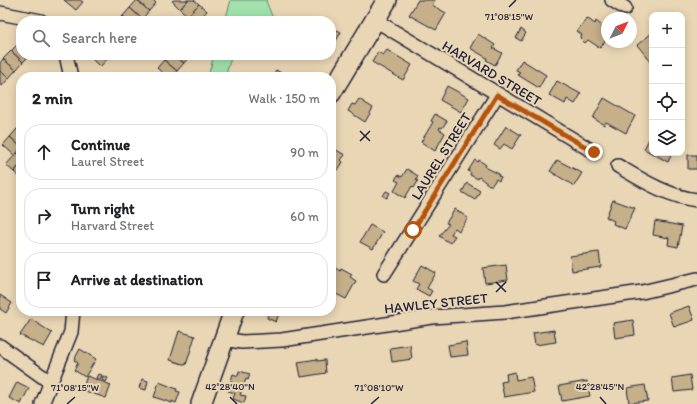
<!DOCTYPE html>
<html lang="en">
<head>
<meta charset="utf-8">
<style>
  body { margin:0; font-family:Itim,sans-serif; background:#f2f2f2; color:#202124 }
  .controls { position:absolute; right:12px; top:12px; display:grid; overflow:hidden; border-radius:8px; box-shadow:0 2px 10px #0003 }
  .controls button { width:36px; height:36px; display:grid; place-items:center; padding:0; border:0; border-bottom:1px solid #e0e0e0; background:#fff; color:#202124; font:20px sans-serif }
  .compass { position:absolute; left:601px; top:12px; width:36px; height:36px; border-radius:50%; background:#fff; box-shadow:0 2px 10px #0003; rotate:48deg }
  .stop { position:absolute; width:12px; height:12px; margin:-9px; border:3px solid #b45309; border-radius:50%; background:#fff }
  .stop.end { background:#b45309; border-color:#fff; box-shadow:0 1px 4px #0008 }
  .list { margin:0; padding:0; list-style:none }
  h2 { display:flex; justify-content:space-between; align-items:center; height:52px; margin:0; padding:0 16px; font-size:17px }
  h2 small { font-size:13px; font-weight:400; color:#757577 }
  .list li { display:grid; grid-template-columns:26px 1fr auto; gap:12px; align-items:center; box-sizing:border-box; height:56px; margin:0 8px 8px; padding:0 8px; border:1px solid #e0e0e0; border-radius:16px }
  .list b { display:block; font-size:15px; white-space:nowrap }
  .list p { margin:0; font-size:13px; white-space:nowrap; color:#757577 }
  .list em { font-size:13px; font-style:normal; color:#757577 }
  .icon { flex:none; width:22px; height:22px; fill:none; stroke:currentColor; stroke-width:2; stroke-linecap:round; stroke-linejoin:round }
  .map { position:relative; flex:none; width:697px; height:404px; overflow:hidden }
  .search { position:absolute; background:#fff; box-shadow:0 2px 10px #0003; left:16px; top:16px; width:320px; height:44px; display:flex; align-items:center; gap:10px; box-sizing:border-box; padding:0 14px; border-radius:16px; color:#757577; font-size:15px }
  .panel { position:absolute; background:#fff; box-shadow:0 2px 10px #0003; left:16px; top:72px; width:320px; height:244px; border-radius:16px }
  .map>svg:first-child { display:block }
  .green { fill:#a1e2ac; stroke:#628274 }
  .building { fill:#c5b089; stroke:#22223b }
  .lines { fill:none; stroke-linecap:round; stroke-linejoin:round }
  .street-casing { stroke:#22223b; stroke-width:16 }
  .secondary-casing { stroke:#22223b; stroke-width:22 }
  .street { stroke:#e9d6b4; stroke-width:13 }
  .secondary { stroke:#e9d6b4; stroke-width:19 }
  .route { stroke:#b45309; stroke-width:5 }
  .ticks { fill:none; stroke:#22223b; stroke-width:1.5 }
  .labels { text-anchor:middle; stroke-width:4; stroke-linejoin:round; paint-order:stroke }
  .street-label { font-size:14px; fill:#22223b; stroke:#e9d6b4 }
  .ticks-label { font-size:10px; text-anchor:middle; fill:#22223b; stroke:#e9d6b4; stroke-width:4; stroke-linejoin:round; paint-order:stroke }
</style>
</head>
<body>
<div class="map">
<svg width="697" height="404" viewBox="0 0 697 404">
  <rect width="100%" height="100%" fill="#e9d6b4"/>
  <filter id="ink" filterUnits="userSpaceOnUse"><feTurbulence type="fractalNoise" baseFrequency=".025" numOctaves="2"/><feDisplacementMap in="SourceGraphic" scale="8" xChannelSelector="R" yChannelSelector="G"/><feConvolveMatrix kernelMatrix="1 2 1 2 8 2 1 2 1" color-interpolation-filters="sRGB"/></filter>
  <g filter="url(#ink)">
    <g class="green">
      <polygon points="231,0 267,0 266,1 274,21 225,21"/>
      <polygon points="214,55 232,55 225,77 208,77"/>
    </g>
    <g class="building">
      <polygon points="64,0 80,0 83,2 76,10"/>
      <polygon points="137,0 149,11 142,19 130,8"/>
      <polygon points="137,0 153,0 156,3 149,11"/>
      <polygon points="174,0 188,0 180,9 172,1"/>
      <polygon points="188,0 194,0 199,4 188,16 180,9"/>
      <polygon points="418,0 435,0 432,5 446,13 436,30 409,15"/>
      <polygon points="199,4 207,11 198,21 194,21 188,16"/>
      <polygon points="130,8 142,19 140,21 128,21 123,16"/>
      <polygon points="123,16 128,21 118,21"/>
      <polygon points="587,18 595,24 596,21 601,25 600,27 607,33 607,39 600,48 588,40 585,43 580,38 582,35 577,31"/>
      <polygon points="331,27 341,32 333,46 331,45"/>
      <polygon points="521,29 526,33 521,41 516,38"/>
      <polygon points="652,33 652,63 637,45"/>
      <polygon points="478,34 495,45 493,48 502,53 495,65 486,60 487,58 470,48"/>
      <polygon points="18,44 21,46 21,55 30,55 23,62 11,51"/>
      <polygon points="387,50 412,65 403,80 372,62 378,52 383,55"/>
      <polygon points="11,51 23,62 16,70 3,59"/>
      <polygon points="88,55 102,55 107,59 100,67"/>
      <polygon points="102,55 110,55 107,59"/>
      <polygon points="168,55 174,55 184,63 177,71 164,60"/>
      <polygon points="174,55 191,55 184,63"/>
      <polygon points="3,59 16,70 9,78 0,71 0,63"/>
      <polygon points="164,60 177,71 172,77 167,77 157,68"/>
      <polygon points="522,60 546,75 539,88 518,75 520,72 516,70"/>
      <polygon points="276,70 288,77 272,77"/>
      <polygon points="0,71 9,78 2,86 0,85"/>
      <polygon points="557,81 581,94 575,104 567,99 565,104 549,95"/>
      <polygon points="447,86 469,98 461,112 440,100"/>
      <polygon points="604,98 635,116 626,133 606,122 604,125 593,118"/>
      <polygon points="359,99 373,108 365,122 348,111 352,104 355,105"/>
      <polygon points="435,114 447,121 442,128 440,127 439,129 445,133 435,151 421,142 433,122 431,121"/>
      <polygon points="21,125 21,133 17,129"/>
      <polygon points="506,126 521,135 512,149 504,144 500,149 494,145"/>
      <polygon points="17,129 21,133 21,147 10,137"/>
      <polygon points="652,133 652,153 672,153 668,162 644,149"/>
      <polygon points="10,137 21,147 15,156 3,145"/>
      <polygon points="331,147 345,155 341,160 343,162 338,170 331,165"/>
      <polygon points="17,153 21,156 21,164 14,172 6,165"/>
      <rect x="688" y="155" width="9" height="14"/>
      <polygon points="475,160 478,162 479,160 486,165 485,167 499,174 498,176 501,177 499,181 496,179 492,185 489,185 479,177 478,179 470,175 471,173 468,171"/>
      <polygon points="557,160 582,173 574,186 550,171"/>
      <polygon points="21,164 21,178 14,172"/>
      <polygon points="407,169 418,176 416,180 418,181 414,188 412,186 405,198 394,191 399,182 395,180 398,175 402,177"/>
      <polygon points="467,183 480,191 475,200 462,192"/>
      <polygon points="386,191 390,193 387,198 383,196"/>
      <polygon points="613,200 635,208 625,229 613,224 614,221 606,217"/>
      <polygon points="455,209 468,218 459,231 455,228 451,234 455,236 450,243 439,236 449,224 446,223"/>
      <polygon points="655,221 682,226 678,247 668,245 669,238 653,235"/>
      <polygon points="370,225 383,232 373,249 360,242"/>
      <polygon points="599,252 601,267 572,271 570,256"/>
      <polygon points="422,265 436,273 427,288 432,291 429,296 416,289 419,284 413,281"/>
      <polygon points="506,265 508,280 485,283 483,268"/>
      <polygon points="332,266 340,271 341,268 352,274 350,277 356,281 346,299 332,292 331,294"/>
      <polygon points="0,295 12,303 6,313 0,309"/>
      <polygon points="689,306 694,320 674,327 669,313"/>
      <polygon points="269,311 280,311 276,322 267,318"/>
      <polygon points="31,319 52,333 44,347 20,335"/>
      <polygon points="633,320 635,335 615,338 613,323"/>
      <polygon points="554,330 556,342 535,345 533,333"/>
      <polygon points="179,331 195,336 186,365 170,360"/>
      <polygon points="466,342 468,355 450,357 448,345"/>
      <polygon points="410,345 412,359 392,362 390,348"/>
      <polygon points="80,349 96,359 85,377 74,370 78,363 74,360"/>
      <polygon points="317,359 317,361 325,360 326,373 301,377 298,362"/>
      <polygon points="239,371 250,374 248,380 246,379 240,395 246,396 244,403 233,399 235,393 228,391 233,374 238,376"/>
      <polygon points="515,372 516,380 531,377 534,392 504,397 501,382 507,381 506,374"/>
      <polygon points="98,374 102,375 100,380 96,378"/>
      <polygon points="690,375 692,390 674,392 672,378"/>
      <polygon points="87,376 111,385 106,398 82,390"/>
      <polygon points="103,376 108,378 106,382 102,380"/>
      <polygon points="142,379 148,381 146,390 139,388"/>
      <polygon points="587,381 590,396 562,401 559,386"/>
      <polygon points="17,382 29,388 21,404 9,398"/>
      <polygon points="159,382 177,389 176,391 180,392 176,403 172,401 172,403 154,397"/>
      <polygon points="645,385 648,401 629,403 627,388"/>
    </g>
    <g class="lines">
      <g class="street-casing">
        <g id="street">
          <polyline points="612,0 625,8"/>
          <polyline points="0,13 41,21"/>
          <polyline points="375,20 594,152"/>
          <polyline points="66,55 71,77"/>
          <path d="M 618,166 C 642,180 669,197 697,200"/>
          <polyline points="384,274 497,95"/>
          <polyline points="224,339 242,342 282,340 432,317 505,312 642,292 697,279"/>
          <polyline points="0,346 50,382"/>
          <polyline points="42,404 71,332 73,311"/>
        </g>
      </g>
      <g class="secondary-casing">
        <g id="secondary">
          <polyline points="331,93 387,0"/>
          <polyline points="201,404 234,311"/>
        </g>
      </g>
      <use href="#street" class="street"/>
      <use href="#secondary" class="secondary"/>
    </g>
  </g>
  <g class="lines" filter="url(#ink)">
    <polyline class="route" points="413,230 497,95 594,152"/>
  </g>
  <path class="ticks" d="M 509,7 L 516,0M 360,131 L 370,141M 360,141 L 370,131M 496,282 L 506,292M 496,292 L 506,282M 230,397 L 237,404M 600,397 L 606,404M 67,404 L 75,397M 371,404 L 379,397"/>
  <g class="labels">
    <g class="street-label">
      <text transform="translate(492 73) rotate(31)" y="5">HARVARD STREET</text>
      <text transform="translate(441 156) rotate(-58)" y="5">LAUREL STREET</text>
      <text transform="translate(436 303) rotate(-6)" y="5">HAWLEY STREET</text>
    </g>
  </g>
  <g class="ticks-label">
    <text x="509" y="20">71°08'15"W</text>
    <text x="230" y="390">42°28'40"N</text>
    <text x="600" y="390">42°28'45"N</text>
    <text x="75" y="391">71°08'15"W</text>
    <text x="379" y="391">71°08'10"W</text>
  </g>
</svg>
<div class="controls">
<button>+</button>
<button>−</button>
<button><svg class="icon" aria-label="locate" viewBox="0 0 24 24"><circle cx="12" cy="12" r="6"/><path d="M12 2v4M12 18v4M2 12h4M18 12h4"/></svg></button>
<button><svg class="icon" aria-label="layers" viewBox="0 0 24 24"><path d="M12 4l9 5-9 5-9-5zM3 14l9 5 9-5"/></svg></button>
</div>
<svg class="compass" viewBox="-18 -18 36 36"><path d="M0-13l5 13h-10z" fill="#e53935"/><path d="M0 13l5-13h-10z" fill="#757577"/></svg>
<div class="stop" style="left:413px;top:230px"></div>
<div class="stop end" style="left:594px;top:152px"></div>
<div class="search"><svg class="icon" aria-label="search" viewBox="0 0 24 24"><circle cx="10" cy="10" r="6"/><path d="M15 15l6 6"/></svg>Search here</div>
<section class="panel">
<h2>2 min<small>Walk · 150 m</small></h2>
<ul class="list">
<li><svg class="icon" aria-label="ahead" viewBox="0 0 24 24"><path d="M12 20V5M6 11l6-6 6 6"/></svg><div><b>Continue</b><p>Laurel Street</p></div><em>90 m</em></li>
<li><svg class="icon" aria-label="right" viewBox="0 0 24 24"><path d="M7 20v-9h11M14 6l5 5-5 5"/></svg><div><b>Turn right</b><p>Harvard Street</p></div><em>60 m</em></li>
<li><svg class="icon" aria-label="arrive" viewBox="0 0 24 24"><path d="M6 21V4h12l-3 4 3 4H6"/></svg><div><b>Arrive at destination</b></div></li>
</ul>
</section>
</div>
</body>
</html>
